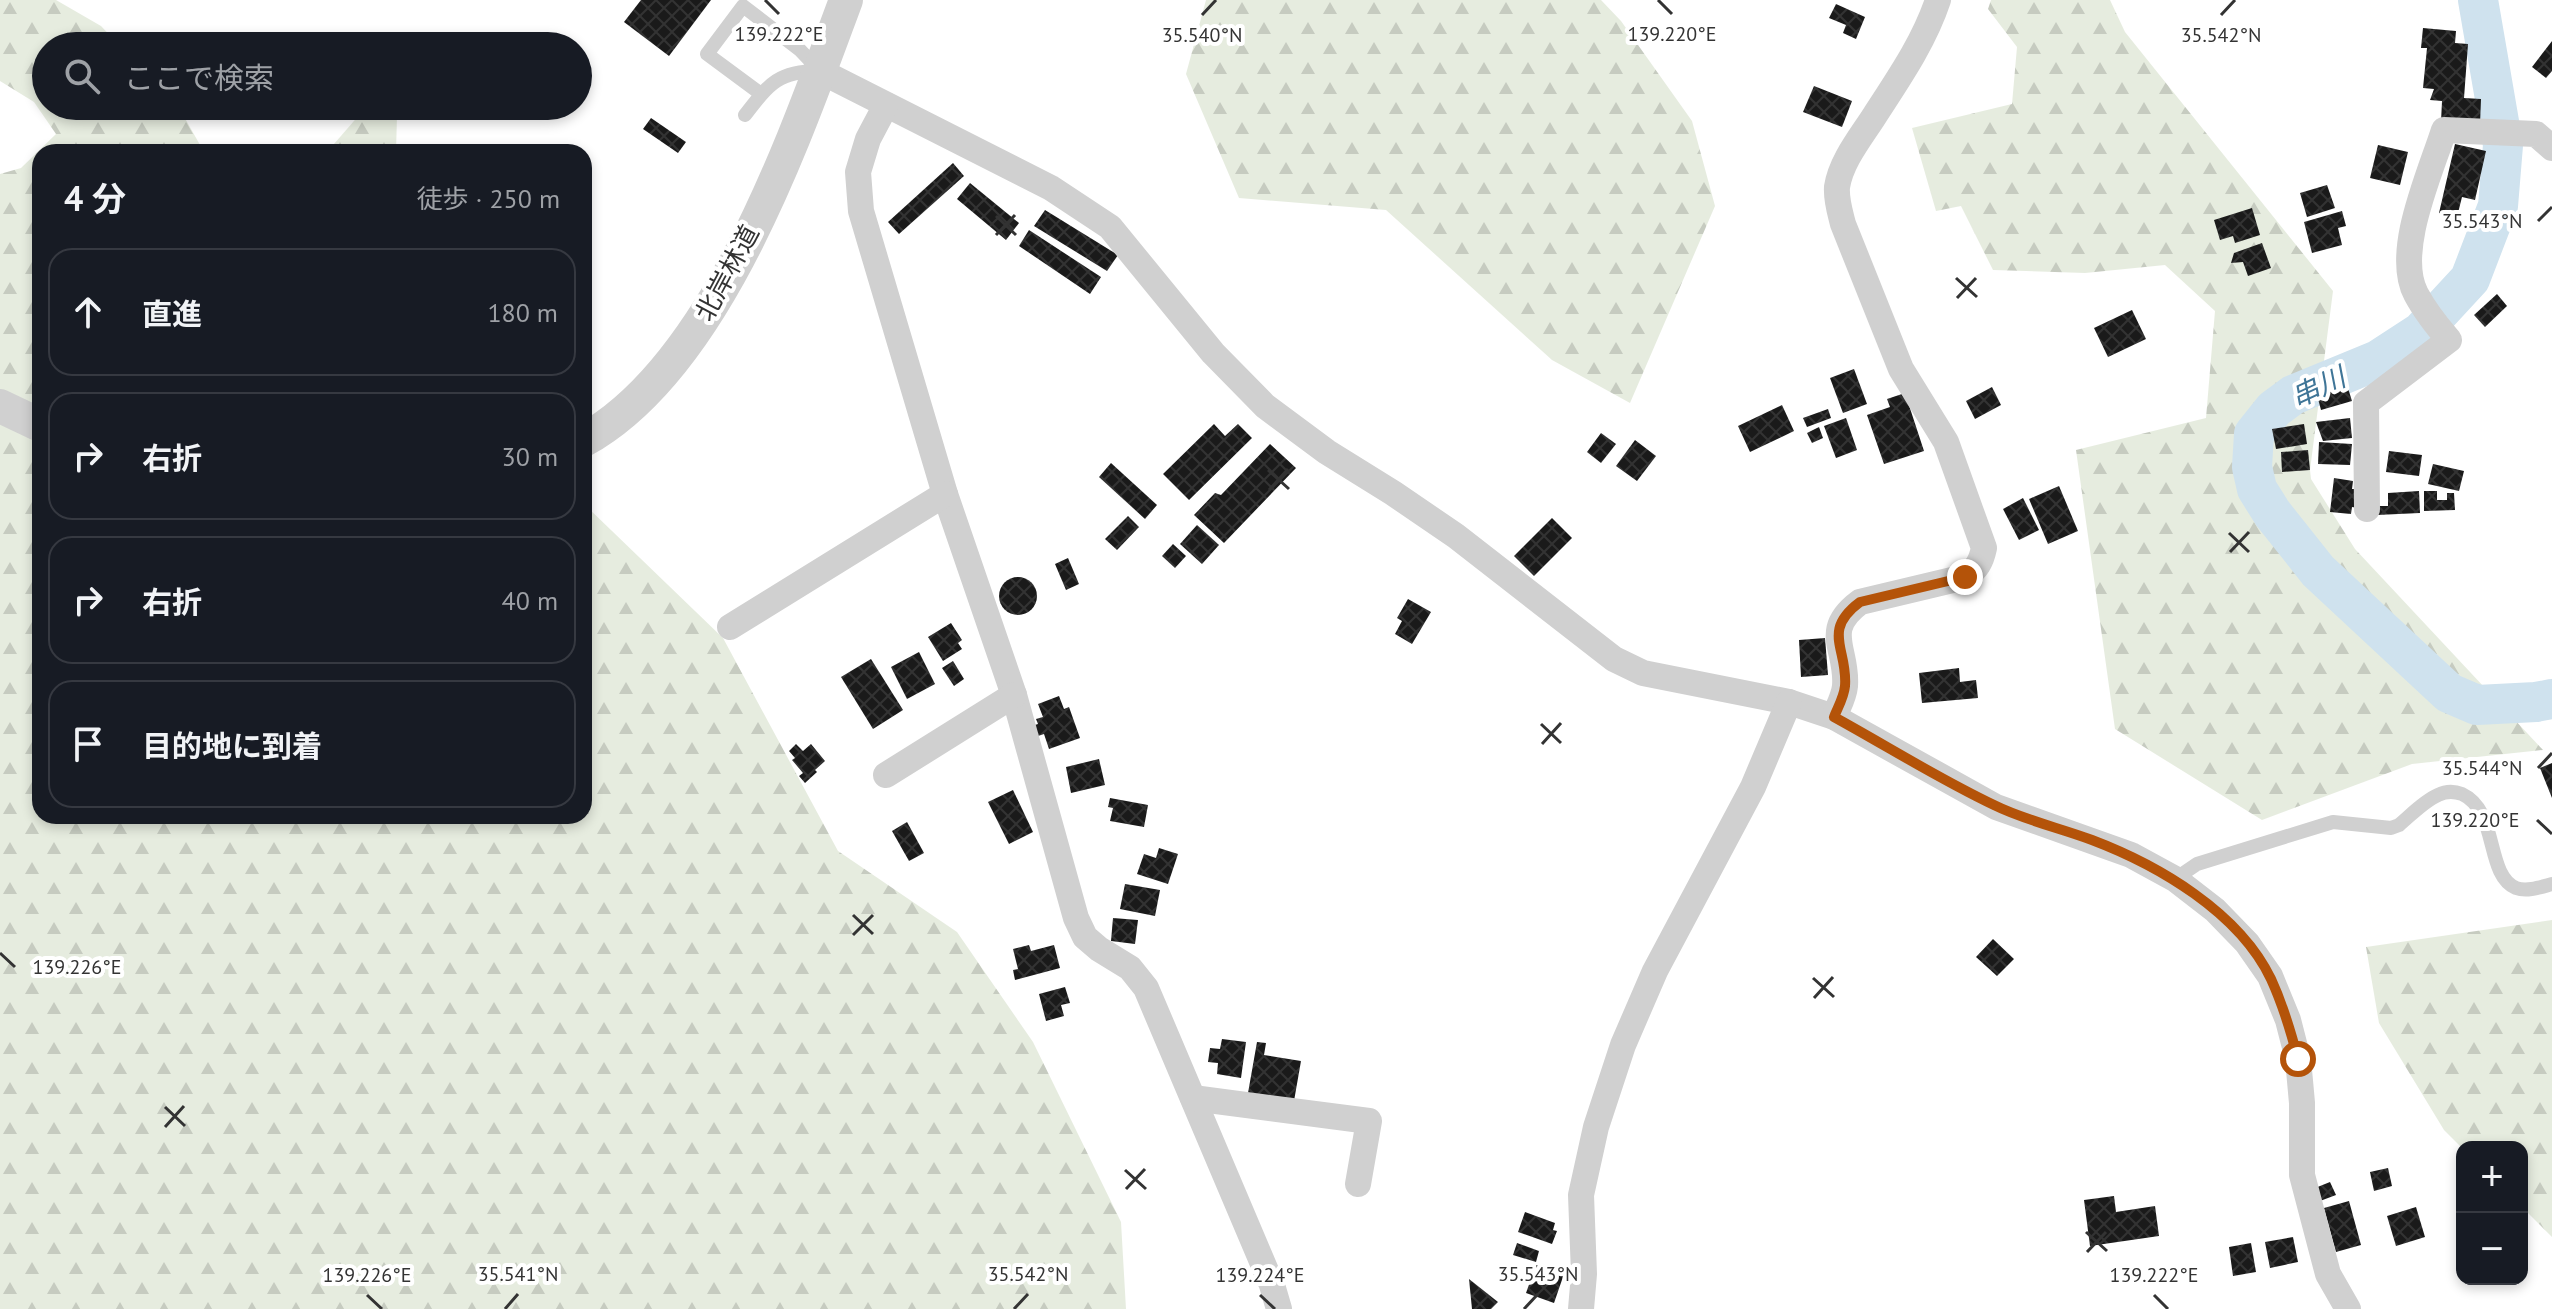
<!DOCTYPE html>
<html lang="ja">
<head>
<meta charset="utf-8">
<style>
  body { margin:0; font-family:"PT Sans","Noto Sans JP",sans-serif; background:#20242c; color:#f1f3f6 }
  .controls { position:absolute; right:24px; bottom:24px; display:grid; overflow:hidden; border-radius:16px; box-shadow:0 4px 12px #0003 }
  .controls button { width:72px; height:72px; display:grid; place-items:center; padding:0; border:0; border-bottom:2px solid #363941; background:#171b24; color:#f1f3f6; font:40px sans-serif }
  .stop { position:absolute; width:24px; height:24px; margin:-18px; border:6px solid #b45309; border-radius:50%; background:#fff }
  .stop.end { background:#b45309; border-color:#fff; box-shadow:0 2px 8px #0008 }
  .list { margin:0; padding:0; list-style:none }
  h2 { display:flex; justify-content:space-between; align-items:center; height:104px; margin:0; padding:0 32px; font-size:34px }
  h2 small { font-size:26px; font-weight:400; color:#9ea1a6 }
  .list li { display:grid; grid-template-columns:52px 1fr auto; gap:24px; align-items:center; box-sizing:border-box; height:128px; margin:0 16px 16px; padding:0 16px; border:2px solid #363941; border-radius:24px }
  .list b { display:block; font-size:30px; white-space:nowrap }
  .list em { font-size:26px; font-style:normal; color:#9ea1a6 }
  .icon { flex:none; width:44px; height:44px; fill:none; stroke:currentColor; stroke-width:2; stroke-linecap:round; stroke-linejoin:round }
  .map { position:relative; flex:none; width:2552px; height:1309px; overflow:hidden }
  .search { position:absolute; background:#171b24; box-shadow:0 4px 12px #0003; left:32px; top:32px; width:560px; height:88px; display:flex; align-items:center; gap:20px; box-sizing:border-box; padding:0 28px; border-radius:44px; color:#9ea1a6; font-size:30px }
  .panel { position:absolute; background:#171b24; box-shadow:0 4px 12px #0003; left:32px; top:144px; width:560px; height:680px; border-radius:24px }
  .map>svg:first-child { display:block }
  .forest { fill:url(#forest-firs) }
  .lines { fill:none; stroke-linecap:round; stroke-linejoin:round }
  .river { stroke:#cfe2ee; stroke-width:40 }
  .building { fill:url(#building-cross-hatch) }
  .service { stroke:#d0d0d0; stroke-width:14 }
  .minor { stroke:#d0d0d0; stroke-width:26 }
  .tertiary { stroke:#d0d0d0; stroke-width:34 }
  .route { stroke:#b45309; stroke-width:10 }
  .ticks { fill:none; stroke:#333; stroke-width:3 }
  .labels { text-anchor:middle; stroke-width:8; stroke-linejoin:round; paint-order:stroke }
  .street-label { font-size:26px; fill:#333; stroke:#fff }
  .water-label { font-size:28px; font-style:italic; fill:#3f7597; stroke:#fff }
  .ticks-label { font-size:20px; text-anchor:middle; fill:#333; stroke:#fff; stroke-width:8; stroke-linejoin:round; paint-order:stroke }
</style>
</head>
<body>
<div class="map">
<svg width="2552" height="1309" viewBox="0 0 2552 1309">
  <defs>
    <pattern id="forest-firs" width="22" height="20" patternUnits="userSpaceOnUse" patternTransform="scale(2)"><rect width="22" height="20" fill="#e6ecdf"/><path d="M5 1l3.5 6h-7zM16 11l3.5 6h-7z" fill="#c6cbc0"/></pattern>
    <pattern id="building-cross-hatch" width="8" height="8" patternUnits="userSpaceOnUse" patternTransform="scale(2)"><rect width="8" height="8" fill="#1a1a1a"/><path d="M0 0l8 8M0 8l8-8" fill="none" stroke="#333"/></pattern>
  </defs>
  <rect width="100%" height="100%" fill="#fff"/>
  <g class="forest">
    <polygon points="0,0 56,0 101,26 120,46 46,46 46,106 178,106 204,152 40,152 40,816 584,816 584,504 723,638 838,851 957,932 1033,1042 1121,1222 1126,1309 0,1309 0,174 21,168 56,134 34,102 0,81"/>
    <polygon points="1206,0 1601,0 1621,21 1692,121 1715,206 1630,403 1552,360 1386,210 1239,198 1186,74"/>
    <polygon points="1991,0 2110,0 2125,32 2333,291 2310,470 2311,479 2355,549 2543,750 2412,764 2262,820 2115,729 2076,450 2206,418 2215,311 2165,265 2085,273 1993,270 1961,206 1936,211 1912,128 2012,104 2017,47 1988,9"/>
    <polygon points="367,106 388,106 397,116 396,152 327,152"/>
    <polygon points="2552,920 2552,1237 2522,1207 2522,1147 2462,1148 2444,1130 2379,1023 2366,947"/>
  </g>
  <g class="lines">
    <polyline class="river" points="2478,0 2503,145 2498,206 2470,279 2421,332 2378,360 2293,395 2274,409 2254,434 2252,467 2257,489 2272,513 2318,571 2449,693 2477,705 2536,702 2552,699"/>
  </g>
  <g class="building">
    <polygon points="641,0 711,0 669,56 624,22"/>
    <polygon points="1836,4 1865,17 1856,39 1843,33 1846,25 1829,18"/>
    <polygon points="2423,28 2456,31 2455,43 2468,44 2464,98 2481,99 2480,125 2441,122 2442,101 2430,100 2434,89 2423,88 2427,48 2421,48"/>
    <polygon points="2552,41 2552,71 2546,78 2532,67"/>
    <polygon points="1814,86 1852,101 1842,127 1803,112"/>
    <polygon points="651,118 686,142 678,153 643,129"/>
    <polygon points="2455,144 2486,151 2475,200 2462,197 2457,217 2439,213"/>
    <polygon points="2378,145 2408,152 2400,185 2370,178"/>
    <polygon points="953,163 964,176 899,234 888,222"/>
    <polygon points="970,183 1019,223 1006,240 957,199"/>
    <polygon points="2327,185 2335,208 2307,217 2300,193"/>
    <polygon points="2252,208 2260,235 2235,243 2233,236 2220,240 2214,220"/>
    <polygon points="1045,210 1118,255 1107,271 1034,226"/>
    <polygon points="2342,211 2346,226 2338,228 2342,245 2312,253 2304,222"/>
    <polygon points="1029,230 1101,277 1090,294 1019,246"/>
    <polygon points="2262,243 2271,268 2248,276 2243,262 2231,263 2234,253"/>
    <polygon points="2497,294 2507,306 2485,327 2474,315"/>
    <polygon points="2132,310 2146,339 2108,357 2094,328"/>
    <polygon points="1854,369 1867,404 1843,413 1830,378"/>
    <polygon points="2346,382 2352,401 2321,410 2316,391"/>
    <polygon points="1992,387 2001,405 1975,419 1966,401"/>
    <polygon points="1905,393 1924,451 1884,464 1867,415 1890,407 1887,399"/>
    <polygon points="1782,405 1794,431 1750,452 1738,426"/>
    <polygon points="1828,409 1831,418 1807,427 1803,418"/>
    <polygon points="1846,418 1857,450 1836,458 1824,426"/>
    <polygon points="2350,418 2352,438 2323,441 2316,422"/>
    <polygon points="1214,424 1225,436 1238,424 1252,438 1189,500 1163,474"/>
    <polygon points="2304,424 2307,444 2276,449 2272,429"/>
    <polygon points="1819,427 1823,438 1812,443 1807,433"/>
    <polygon points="1601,433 1616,444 1601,463 1587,452"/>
    <polygon points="1635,440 1656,456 1637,481 1616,466"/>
    <polygon points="2319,442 2352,444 2350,465 2318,464"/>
    <polygon points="1270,444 1296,468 1224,543 1194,515 1215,493 1221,495"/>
    <polygon points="2308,450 2310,470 2282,472 2281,452"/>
    <polygon points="2389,451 2422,455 2419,476 2386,472"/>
    <polygon points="1111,463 1157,505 1145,519 1099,477"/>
    <polygon points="2433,464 2464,471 2459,491 2428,484"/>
    <polygon points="2334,478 2353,481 2352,489 2360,489 2358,508 2352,507 2351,514 2330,512"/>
    <polygon points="2059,486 2078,531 2048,544 2029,499"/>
    <polygon points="2419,491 2420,513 2377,515 2377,506 2388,506 2388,493"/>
    <polygon points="2424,491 2437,491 2437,500 2447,500 2447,493 2454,493 2455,510 2424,511"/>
    <polygon points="2023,498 2039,530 2019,540 2003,509"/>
    <polygon points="1128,516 1139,527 1117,550 1105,539"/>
    <polygon points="1552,518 1572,538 1534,576 1514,556"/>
    <polygon points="1197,525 1219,545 1202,564 1180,544"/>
    <polygon points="1173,544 1186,556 1175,568 1162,556"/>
    <polygon points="1068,558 1079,584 1066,590 1055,564"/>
    <circle cx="1018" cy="596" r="19"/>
    <polygon points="1408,599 1431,612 1412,644 1395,634 1402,621 1397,618"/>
    <polygon points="951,623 962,640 958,643 962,649 943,661 928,637"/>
    <polygon points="1825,638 1828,675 1801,677 1799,640"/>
    <polygon points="919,652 935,684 907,699 891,667"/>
    <polygon points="871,659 903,710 873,729 841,677"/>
    <polygon points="953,661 964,679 954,686 942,668"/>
    <polygon points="1959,668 1960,682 1976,680 1978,698 1922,703 1919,673"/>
    <polygon points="1059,696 1064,709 1069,707 1080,738 1049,749 1044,734 1035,737 1031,726 1038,724 1036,719 1043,717 1038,704"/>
    <polygon points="796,744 803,751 811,744 825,761 815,770 817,772 805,783 799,776 803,773 792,760 795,758 789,751"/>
    <polygon points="1099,759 1105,785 1071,793 1066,767"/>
    <polygon points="2552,763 2552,798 2540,768"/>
    <polygon points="1013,790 1033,832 1009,844 988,802"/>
    <polygon points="1110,798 1148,805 1144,827 1110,821 1113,808 1108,807"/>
    <polygon points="907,822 924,853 909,861 892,831"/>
    <polygon points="1159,848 1178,854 1168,884 1137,874 1144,854 1156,858"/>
    <polygon points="1125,884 1160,890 1155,916 1120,909"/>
    <polygon points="1113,918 1138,920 1135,944 1111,941"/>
    <polygon points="1993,939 2014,959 1997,976 1976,957"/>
    <polygon points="1029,945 1031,951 1054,945 1060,968 1015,980 1013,970 1018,969 1013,949"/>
    <polygon points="1065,987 1070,1003 1061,1005 1064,1016 1046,1021 1039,994"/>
    <polygon points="1222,1039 1246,1042 1241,1078 1217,1074 1218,1063 1208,1062 1210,1048 1220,1049"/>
    <polygon points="1257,1042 1266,1043 1264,1055 1301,1061 1294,1101 1248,1093"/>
    <polygon points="2388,1168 2392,1186 2374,1191 2370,1172"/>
    <polygon points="2330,1182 2336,1195 2320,1201 2315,1188"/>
    <polygon points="2114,1196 2116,1212 2155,1206 2159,1236 2090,1246 2084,1200"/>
    <polygon points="2349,1201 2361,1245 2336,1252 2324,1208"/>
    <polygon points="2416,1207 2425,1237 2396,1246 2387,1216"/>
    <polygon points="1525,1212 1555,1223 1553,1230 1557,1231 1552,1244 1518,1232"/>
    <polygon points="2293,1237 2298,1262 2270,1268 2265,1242"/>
    <polygon points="1517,1243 1539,1251 1536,1262 1513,1255"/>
    <polygon points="2251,1243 2256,1272 2233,1276 2229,1247"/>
    <polygon points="1536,1265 1564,1274 1554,1303 1526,1293"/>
    <polygon points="1469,1279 1498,1302 1491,1309 1472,1309"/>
  </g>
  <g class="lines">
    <g class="service">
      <polyline points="761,94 707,54 743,6 800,50 819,70"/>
      <path d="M 745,115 C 769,84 778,71 819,71"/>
      <path d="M 2175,879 L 2197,864 L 2333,822 L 2391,828 L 2399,825 C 2411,815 2424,801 2438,795 C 2446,791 2454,791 2462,794 C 2499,811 2485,875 2516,888 C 2527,892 2541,887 2552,884"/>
    </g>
    <g class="minor">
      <polyline points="820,71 1051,188 1110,227 1213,353 1265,406 1327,452 1393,493 1456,536 1614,659 1643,673 1789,702 1834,717 1996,807 2131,855 2175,879 2215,910 2247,943 2270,976 2288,1020 2298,1059 2302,1103 2302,1175 2328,1274 2348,1309"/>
      <polyline points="886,105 868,139 858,172 861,211 945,494 1014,695 1076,918 1085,937 1099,949 1130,968 1146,988 1272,1285 1279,1309"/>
      <path d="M 2367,509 L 2366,403 L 2449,340 C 2437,326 2425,311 2416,294 C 2394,252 2430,174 2444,130 L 2536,134 L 2552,148"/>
      <polyline points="730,627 945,494"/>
      <path d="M 1834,717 C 1838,707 1844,697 1845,686 C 1848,649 1821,631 1860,602 L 1965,577 C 1977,569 1981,562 1984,548 L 1946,442 L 1901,369 L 1843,224 C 1840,212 1836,200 1837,187 C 1841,161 1861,137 1875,115 C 1899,78 1924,42 1938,0"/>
      <polyline points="886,775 1014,695"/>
      <polyline points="1193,1098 1369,1121 1358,1184"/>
      <polyline points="1581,1309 1584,1274 1581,1195 1596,1127 1623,1045 1655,971 1753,787 1789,702"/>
    </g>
    <g class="tertiary">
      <polyline points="0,406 40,425"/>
      <path d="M 584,440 C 717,366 795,137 846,0"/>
    </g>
  </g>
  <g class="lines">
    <path class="route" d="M 1965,577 L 1860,602 C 1821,631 1848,649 1845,686 C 1844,697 1838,707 1834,717 C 1887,746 1939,779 1994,805 C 2024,820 2060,828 2092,840 C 2158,865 2239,912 2271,979 C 2283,1005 2291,1032 2298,1059"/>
  </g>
  <path class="ticks" d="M 765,0 L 779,14M 1658,0 L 1672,14M 1202,15 L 1216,0M 2221,15 L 2235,0M 996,216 L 1016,235M 2538,221 L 2552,207M 996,235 L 1015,215M 1956,278 L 1977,297M 1957,298 L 1976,278M 1268,470 L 1289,489M 1269,490 L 1288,469M 2229,533 L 2249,552M 2230,552 L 2249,532M 1541,724 L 1561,743M 1542,744 L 1561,723M 2538,768 L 2552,753M 2537,820 L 2552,834M 853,915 L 873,934M 853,935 L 873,915M 0,953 L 15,967M 1813,978 L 1834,997M 1814,998 L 1833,977M 165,1107 L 185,1126M 165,1127 L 184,1106M 1125,1170 L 1146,1189M 1126,1189 L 1145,1169M 2086,1232 L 2107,1251M 2087,1252 L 2106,1232M 367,1295 L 382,1309M 1260,1295 L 1275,1309M 2154,1295 L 2168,1309M 505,1309 L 518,1294M 1014,1309 L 1028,1294M 1524,1309 L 1538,1294"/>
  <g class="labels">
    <g class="street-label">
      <text transform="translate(727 273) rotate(-62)" y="9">北岸林道</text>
    </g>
    <g class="water-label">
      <text transform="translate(2318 387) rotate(-25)" y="10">串川</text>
    </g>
  </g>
  <g class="ticks-label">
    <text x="779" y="41">139.222°E</text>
    <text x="1672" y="41">139.220°E</text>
    <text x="1202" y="42">35.540°N</text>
    <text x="2221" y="42">35.542°N</text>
    <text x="2482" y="228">35.543°N</text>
    <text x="2482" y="775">35.544°N</text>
    <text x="2475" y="827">139.220°E</text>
    <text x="77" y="974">139.226°E</text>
    <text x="518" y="1281">35.541°N</text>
    <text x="1028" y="1281">35.542°N</text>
    <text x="1538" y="1281">35.543°N</text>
    <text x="367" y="1282">139.226°E</text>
    <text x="1260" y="1282">139.224°E</text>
    <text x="2154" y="1282">139.222°E</text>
  </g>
</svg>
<div class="controls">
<button>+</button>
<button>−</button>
</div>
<div class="stop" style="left:2298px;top:1059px"></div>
<div class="stop end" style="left:1965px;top:577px"></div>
<div class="search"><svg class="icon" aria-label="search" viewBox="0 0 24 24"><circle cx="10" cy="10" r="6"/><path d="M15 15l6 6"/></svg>ここで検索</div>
<section class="panel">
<h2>4 分<small>徒歩 · 250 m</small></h2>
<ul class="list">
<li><svg class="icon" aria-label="ahead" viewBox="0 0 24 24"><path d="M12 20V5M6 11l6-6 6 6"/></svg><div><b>直進</b></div><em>180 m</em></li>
<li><svg class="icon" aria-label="right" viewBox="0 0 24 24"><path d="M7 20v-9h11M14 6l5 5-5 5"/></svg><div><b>右折</b></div><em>30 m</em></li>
<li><svg class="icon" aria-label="right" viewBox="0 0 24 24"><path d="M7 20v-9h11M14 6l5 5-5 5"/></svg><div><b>右折</b></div><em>40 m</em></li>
<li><svg class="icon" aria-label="arrive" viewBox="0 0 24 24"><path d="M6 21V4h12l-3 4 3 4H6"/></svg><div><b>目的地に到着</b></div></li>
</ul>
</section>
</div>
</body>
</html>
